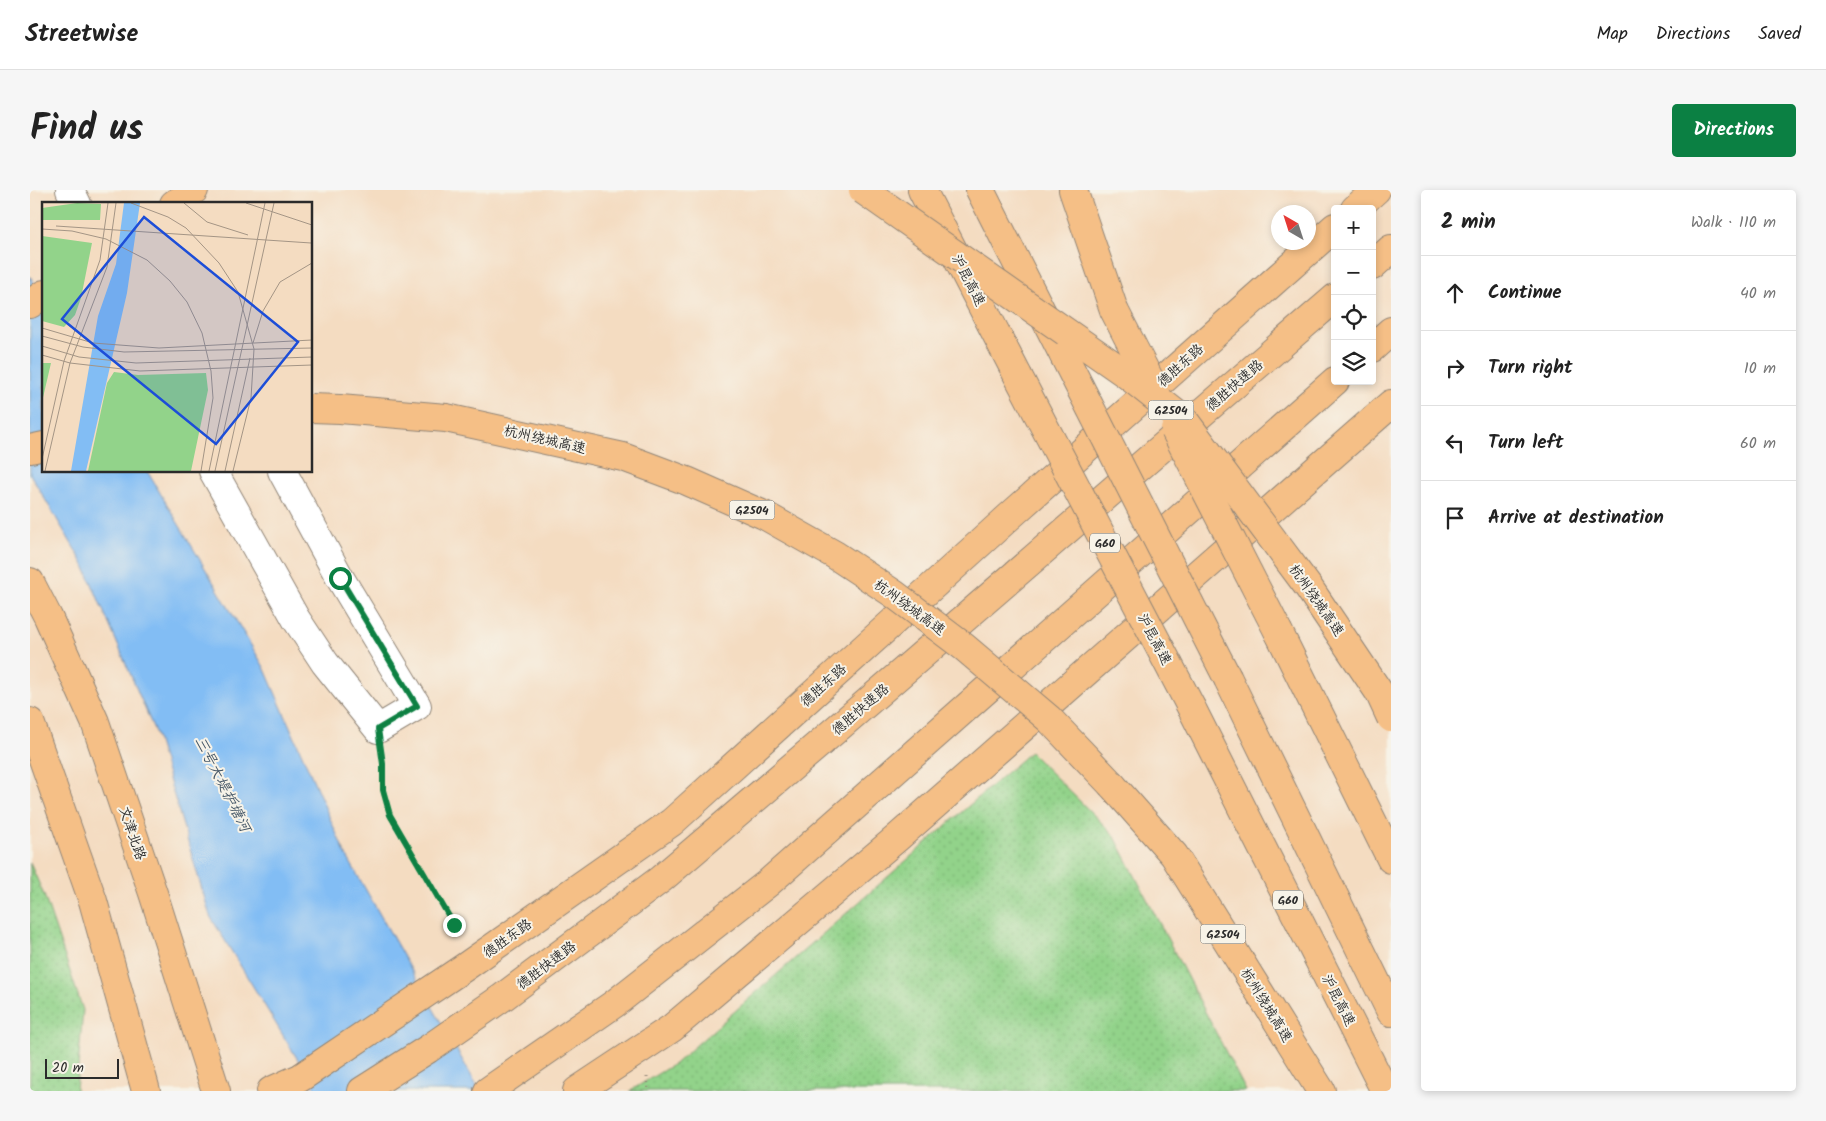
<!DOCTYPE html>
<html lang="en">
<head>
<meta charset="utf-8">
<style>
  body { margin:0; font-family:Kalam,"LXGW WenKai TC",sans-serif; background:#f6f6f6; color:#222 }
  .controls { position:absolute; right:15px; top:15px; display:grid; overflow:hidden; border-radius:5px; box-shadow:0 2px 8px #0003 }
  .controls button { width:45px; height:45px; display:grid; place-items:center; padding:0; border:0; border-bottom:1px solid #e0e0e0; background:#fff; color:#222; font:25px sans-serif }
  .compass { position:absolute; left:1241px; top:15px; width:45px; height:45px; border-radius:50%; background:#fff; box-shadow:0 2px 8px #0003; rotate:321deg }
  .scale { position:absolute; left:15px; bottom:12px; width:74px; box-sizing:border-box; padding-left:5px; border:2px solid #2b2b2b; border-top:0; font-size:14px; line-height:18px; white-space:nowrap; color:#2b2b2b; -webkit-text-stroke:4px #f7f3e8; paint-order:stroke }
  .stop { position:absolute; width:15px; height:15px; margin:-11px; border:4px solid #0b8043; border-radius:50%; background:#fff }
  .stop.end { background:#0b8043; border-color:#fff; box-shadow:0 1px 5px #0008 }
  .list { margin:0; padding:0; list-style:none }
  h2 { display:flex; justify-content:space-between; align-items:center; height:65px; margin:0; padding:0 20px; font-size:21px }
  h2 small { font-size:16px; font-weight:400; color:#767676 }
  .list li { display:grid; grid-template-columns:32px 1fr auto; gap:15px; align-items:center; box-sizing:border-box; height:75px; padding:0 20px; border-top:1px solid #e0e0e0 }
  .list b { display:block; font-size:19px; white-space:nowrap }
  .list em { font-size:16px; font-style:normal; color:#767676 }
  .icon { flex:none; width:28px; height:28px; fill:none; stroke:currentColor; stroke-width:2; stroke-linecap:round; stroke-linejoin:round }
  .map { position:relative; flex:none; width:1361px; height:901px; overflow:hidden; border-radius:5px }
  header { display:flex; align-items:center; gap:30px; box-sizing:border-box; height:70px; padding:0 25px; background:#fff; border-bottom:1px solid #e0e0e0 }
  header strong { font-size:24px }
  nav { display:flex; gap:28px; margin-inline-start:auto; font-size:18px }
  .intro { display:flex; align-items:center; justify-content:space-between; box-sizing:border-box; height:120px; padding:0 30px }
  h1 { margin:0; font-size:35px }
  .button { padding:12px 22px; border-radius:5px; background:#0b8043; color:#fff; font-size:18px; font-weight:700 }
  main { display:flex; gap:30px; padding:0 30px }
  aside { flex:1; background:#fff; border-radius:5px; box-shadow:0 2px 8px #0003 }
  .map>svg:first-child { display:block }
  .green { fill:url(#green-dots); stroke:#5e7f5a }
  .water { fill:#82bdf4; stroke:#567490 }
  .lines { fill:none; stroke-linecap:round; stroke-linejoin:round }
  .minor-casing { stroke:#908476; stroke-width:30 }
  .major-casing { stroke:#908476; stroke-width:30 }
  .highway-casing { stroke:#908476; stroke-width:30 }
  .path { stroke:#908476; stroke-width:3; stroke-dasharray:1 4; stroke-linecap:butt }
  .minor { stroke:#fff; stroke-width:28 }
  .major { stroke:#f5bf86; stroke-width:28 }
  .highway { stroke:#f5bf86; stroke-width:28 }
  .highway-bridge-casing { stroke:#908476; stroke-width:30; stroke-linecap:butt }
  .highway-bridge { stroke:#f5bf86; stroke-width:28 }
  .route { stroke:#0b8043; stroke-width:6 }
  .labels { text-anchor:middle; stroke-width:4; stroke-linejoin:round; paint-order:stroke }
  .shield { fill:#f7f3e8; stroke:#686764; stroke-width:1 }
  .shield-label { font-size:12px; font-weight:bold; fill:#2b2b2b }
  .street-label { font-size:14px; fill:#2b2b2b; stroke:#f7f3e8 }
  .water-label { font-size:15px; font-style:italic; fill:#455767; stroke:#f7f3e8 }
  .inset-road { fill:none; stroke:#a49585; stroke-width:1 }
  .view { fill:#1d4ed8; fill-opacity:0.15; stroke:#1d4ed8; stroke-width:2.5 }
  .inset-edge { fill:none; stroke:#2b2b2b; stroke-width:2.5 }
</style>
</head>
<body>
<header>
<strong>Streetwise</strong>
<nav><a>Map</a><a>Directions</a><a>Saved</a></nav>
</header>
<div class="intro"><h1>Find us</h1><a class="button">Directions</a></div>
<main>
<div class="map">
<svg width="1361" height="901" viewBox="0 0 1361 901">
  <defs>
    <pattern id="green-dots" width="8" height="8" patternUnits="userSpaceOnUse" patternTransform="scale(1.25)"><rect width="8" height="8" fill="#92d38a"/><path d="M2 2h.1M6 6h.1" fill="none" stroke="#7eb577" stroke-width="1.8" stroke-linecap="round"/></pattern>
  </defs>
  <rect width="100%" height="100%" fill="#f7f3e8"/>
  <filter id="ink" filterUnits="userSpaceOnUse"><feTurbulence type="fractalNoise" baseFrequency=".02" numOctaves="2"/><feDisplacementMap in="SourceGraphic" scale="10" xChannelSelector="R" yChannelSelector="G"/><feConvolveMatrix kernelMatrix="1 2 1 2 8 2 1 2 1" color-interpolation-filters="sRGB"/></filter>
  <filter id="wash" filterUnits="userSpaceOnUse"><feTurbulence type="fractalNoise" baseFrequency=".0096" numOctaves="4" result="noise"/><feDisplacementMap in="SourceGraphic" scale="20" xChannelSelector="R" yChannelSelector="G"/><feGaussianBlur stdDeviation="1.12" result="paint"/><feColorMatrix in="noise" values="0 0 0 0 0 0 0 0 0 0 0 0 0 0 0 0 0 1.4 0 .05"/><feComposite in="paint" operator="in"/></filter>
  <g filter="url(#wash)">
    <rect width="100%" height="100%" fill="#f4dcc1"/>
    <g class="green">
      <polygon points="1000,562 1084,645 1216,901 600,901 647,872"/>
      <polygon points="0,673 14,705 53,820 46,901 0,901"/>
    </g>
    <polygon class="water" points="0,86 14,109 14,281 117,281 234,477 315,663 450,901 287,901 180,726 125,542 53,373 0,284"/>
  </g>
  <g filter="url(#ink)">
    <g class="lines">
      <g class="minor-casing">
        <g id="minor">
          <polyline points="40,0 47,14"/>
          <polyline points="183,281 266,429 295,473 348,539 387,516 310,388 252,281"/>
        </g>
      </g>
      <g class="major-casing">
        <g id="major">
          <polyline points="1325,19 1346,0"/>
          <polyline points="0,392 18,427 65,532 123,703 186,901"/>
          <polyline points="0,532 63,711 116,901"/>
          <polyline points="241,901 270,888 435,777 642,632 980,326 1305,37"/>
          <polyline points="547,901 642,838 867,648 1361,214"/>
        </g>
      </g>
      <g class="highway-casing">
        <g id="highway">
          <polyline points="892,0 988,186"/>
          <polyline points="950,0 1034,166"/>
          <polyline points="1043,0 1084,120"/>
          <polyline points="144,14 164,0"/>
          <polyline points="1342,76 1361,59"/>
          <polyline points="0,114 14,104"/>
          <polyline points="1342,158 1361,141"/>
          <polyline points="0,259 14,256"/>
          <polyline points="1249,443 1361,669"/>
          <polyline points="1198,489 1361,822"/>
          <polyline points="1162,519 1355,901"/>
          <polyline points="1082,595 1144,665 1291,901"/>
          <polyline points="332,901 398,859 473,807 631,689 810,536 1305,108"/>
          <polyline points="458,901 584,814 738,693 1305,191"/>
        </g>
      </g>
      <g class="path">
        <polyline points="352,564 353,600 359,625 424,735"/>
        <polyline points="617,887 618,901"/>
      </g>
      <use href="#minor" class="minor"/>
      <use href="#major" class="major"/>
      <use href="#highway" class="highway"/>
      <g class="highway-bridge-casing">
        <g id="highway-bridge">
          <polyline points="833,0 1096,184 1154,230 1279,398 1349,502 1361,528"/>
          <polyline points="1084,120 1126,202"/>
          <polyline points="1034,166 1198,489"/>
          <polyline points="988,186 1162,519"/>
          <polyline points="281,218 310,219 416,228 593,267 657,291 734,325 805,365 864,404 934,457 1019,529 1082,595"/>
          <polyline points="1145,240 1249,443"/>
        </g>
      </g>
      <use href="#highway-bridge" class="highway-bridge"/>
    </g>
  </g>
  <g class="lines" filter="url(#ink)">
    <polyline class="route" points="310,388 387,516 348,539 353,574 353,600 360,625 424,735"/>
  </g>
  <g class="labels">
    <g class="shield">
      <rect x="1118.5" y="210.5" width="45" height="19" rx="4"/>
      <rect x="699.5" y="310.5" width="45" height="19" rx="4"/>
      <rect x="1060" y="343.5" width="30" height="19" rx="4"/>
      <rect x="1243" y="700.5" width="30" height="19" rx="4"/>
      <rect x="1170.5" y="734.5" width="45" height="19" rx="4"/>
    </g>
    <g class="shield-label">
      <text x="1141" y="224">G2504</text>
      <text x="722" y="324">G2504</text>
      <text x="1075" y="357">G60</text>
      <text x="1258" y="714">G60</text>
      <text x="1193" y="748">G2504</text>
    </g>
    <g class="street-label">
      <text transform="translate(939 90) rotate(63)" y="5">沪昆高速</text>
      <text transform="translate(1150 175) rotate(-42)" y="5">德胜东路</text>
      <text transform="translate(1204 195) rotate(-41)" y="5">德胜快速路</text>
      <text transform="translate(515 249) rotate(13)" y="5">杭州绕城高速</text>
      <text transform="translate(1287 410) rotate(55)" y="5">杭州绕城高速</text>
      <text transform="translate(880 417) rotate(36)" y="5">杭州绕城高速</text>
      <text transform="translate(1125 449) rotate(62)" y="5">沪昆高速</text>
      <text transform="translate(793 495) rotate(-42)" y="5">德胜东路</text>
      <text transform="translate(830 519) rotate(-41)" y="5">德胜快速路</text>
      <text transform="translate(103 643) rotate(71)" y="5">文津北路</text>
      <text transform="translate(477 748) rotate(-35)" y="5">德胜东路</text>
      <text transform="translate(516 775) rotate(-37)" y="5">德胜快速路</text>
      <text transform="translate(1309 810) rotate(63)" y="5">沪昆高速</text>
      <text transform="translate(1237 815) rotate(58)" y="5">杭州绕城高速</text>
    </g>
    <g class="water-label">
      <text transform="translate(193 594) rotate(63)" y="5">三号大堤护塘河</text>
    </g>
  </g>
  <g transform="translate(12 12)">
    <rect width="270" height="270" fill="#f4dcc1"/>
    <path d="M 35,1 L 59,2 L 58,18 L 0,18 L 0,6 ZM 0,34 L 50,41 L 39,96 L 33,113 L 22,125 L 0,119 ZM 72,170 L 96,173 L 164,171 L 166,188 L 149,269 L 46,269 L 65,181 Z" fill="#92d38a"/>
    <path d="M 0,161 L 9,161 L 0,200 Z" fill="#92d38a"/>
    <path d="M 82,1 L 98,1 L 85,91 L 44,269 L 29,269 L 56,114 L 74,62 Z" fill="#82bdf4"/>
    <path class="inset-road" d="M 89,1 L 126,15 L 144,26 L 177,61 L 196,90 L 212,147 L 209,196 L 191,269M 142,1 L 165,20 L 206,33M 204,1 L 270,23M 14,24 L 269,41M 0,27 L 30,29 L 64,37 L 105,58 L 128,79 L 145,100 L 160,131 L 169,169 L 171,196 L 159,269M 0,126 L 51,141 L 117,146 L 270,138M 0,134 L 41,145 L 82,150 L 270,146M 211,141 L 221,109 L 238,80 L 270,61M 0,144 L 37,155 L 94,161 L 270,155M 0,153 L 28,161 L 98,169 L 270,163M 0,257 L 22,159 L 58,58 L 66,1M 3,269 L 28,161 L 65,65 L 74,1M 167,269 L 223,1M 173,269 L 232,1M 183,269 L 208,156"/>
    <path class="view" d="M 102,15 L 256,140 L 174,242 L 20,117 Z"/>
    <rect width="270" height="270" class="inset-edge"/>
  </g>
</svg>
<div class="controls">
<button>+</button>
<button>−</button>
<button><svg class="icon" aria-label="locate" viewBox="0 0 24 24"><circle cx="12" cy="12" r="6"/><path d="M12 2v4M12 18v4M2 12h4M18 12h4"/></svg></button>
<button><svg class="icon" aria-label="layers" viewBox="0 0 24 24"><path d="M12 4l9 5-9 5-9-5zM3 14l9 5 9-5"/></svg></button>
</div>
<svg class="compass" viewBox="-18 -18 36 36"><path d="M0-13l5 13h-10z" fill="#e53935"/><path d="M0 13l5-13h-10z" fill="#767676"/></svg>
<div class="scale">20 m</div>
<div class="stop" style="left:310px;top:388px"></div>
<div class="stop end" style="left:424px;top:735px"></div>
</div>
<aside>
<h2>2 min<small>Walk · 110 m</small></h2>
<ul class="list">
<li><svg class="icon" aria-label="ahead" viewBox="0 0 24 24"><path d="M12 20V5M6 11l6-6 6 6"/></svg><div><b>Continue</b></div><em>40 m</em></li>
<li><svg class="icon" aria-label="right" viewBox="0 0 24 24"><path d="M7 20v-9h11M14 6l5 5-5 5"/></svg><div><b>Turn right</b></div><em>10 m</em></li>
<li><svg class="icon" aria-label="left" viewBox="0 0 24 24"><path d="M17 20v-9H6M10 6l-5 5 5 5"/></svg><div><b>Turn left</b></div><em>60 m</em></li>
<li><svg class="icon" aria-label="arrive" viewBox="0 0 24 24"><path d="M6 21V4h12l-3 4 3 4H6"/></svg><div><b>Arrive at destination</b></div></li>
</ul>
</aside>
</main>
</body>
</html>
